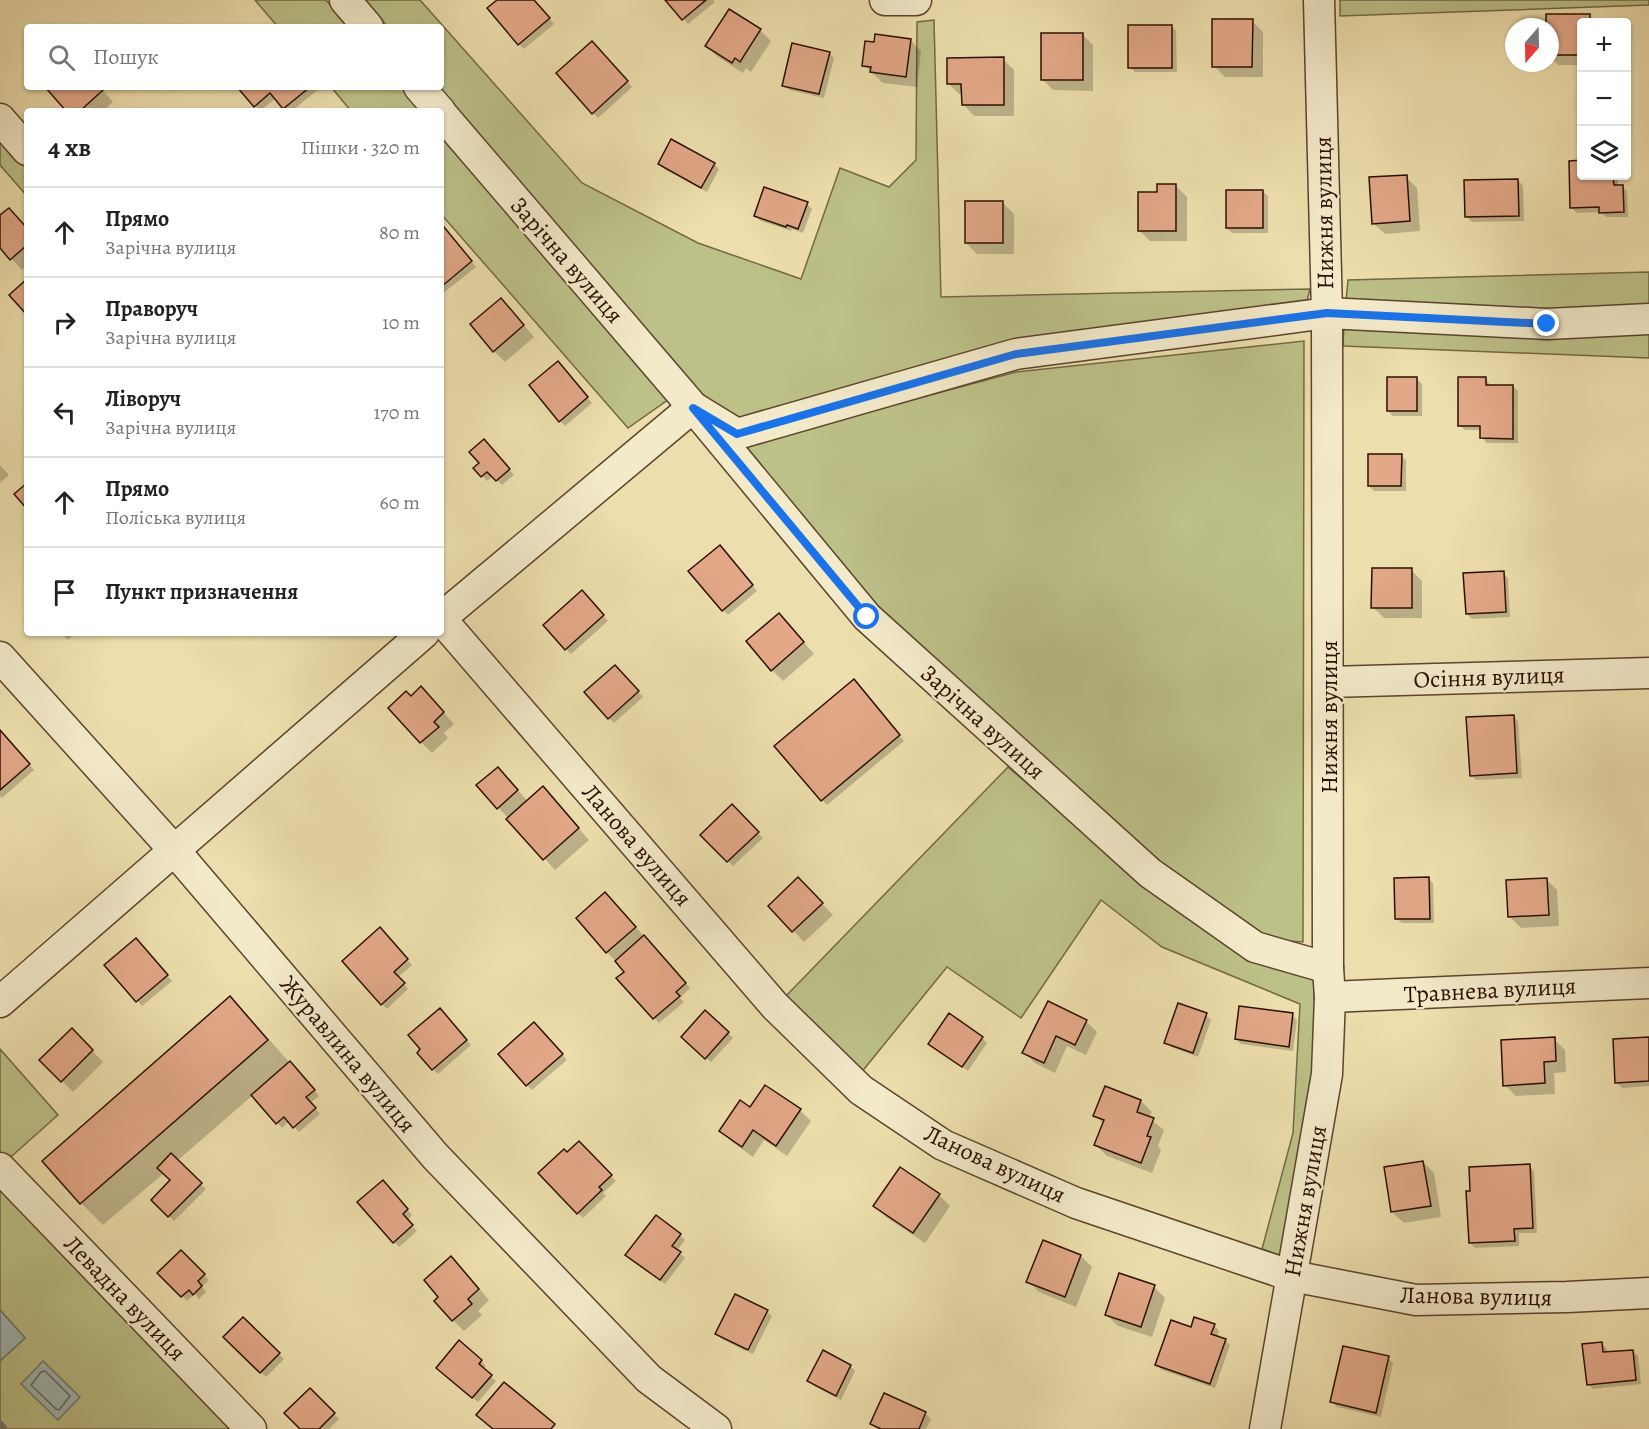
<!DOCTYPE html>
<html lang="uk">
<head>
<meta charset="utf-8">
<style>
  body { margin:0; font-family:Alegreya,serif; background:#f6f6f6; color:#222 }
  .controls { position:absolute; right:18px; top:18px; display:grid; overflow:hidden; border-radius:6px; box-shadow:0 2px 4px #0004 }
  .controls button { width:54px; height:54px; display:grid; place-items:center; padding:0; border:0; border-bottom:2px solid #e0e0e0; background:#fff; color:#222; font:30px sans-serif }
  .compass { position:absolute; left:1505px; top:18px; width:54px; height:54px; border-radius:50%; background:#fff; box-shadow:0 2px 4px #0004; rotate:200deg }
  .stop { position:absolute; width:18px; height:18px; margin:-14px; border:4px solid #1a73e8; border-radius:50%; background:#fff }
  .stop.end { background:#1a73e8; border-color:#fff; box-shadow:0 2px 6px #0008 }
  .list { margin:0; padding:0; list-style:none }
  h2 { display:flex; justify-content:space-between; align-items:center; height:78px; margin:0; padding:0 24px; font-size:26px }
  h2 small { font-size:20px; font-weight:400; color:#767676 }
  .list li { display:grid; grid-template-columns:39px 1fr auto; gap:18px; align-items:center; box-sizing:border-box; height:90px; padding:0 24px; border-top:2px solid #e0e0e0 }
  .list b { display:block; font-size:22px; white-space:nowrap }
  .list p { margin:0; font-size:20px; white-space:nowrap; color:#767676 }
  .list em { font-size:20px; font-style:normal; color:#767676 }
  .icon { flex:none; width:33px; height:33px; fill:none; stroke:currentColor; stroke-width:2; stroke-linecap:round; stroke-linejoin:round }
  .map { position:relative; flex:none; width:1649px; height:1429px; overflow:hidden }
  .search { position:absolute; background:#fff; box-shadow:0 2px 4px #0004; left:24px; top:24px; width:420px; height:66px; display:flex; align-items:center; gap:15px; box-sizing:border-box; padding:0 21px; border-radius:6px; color:#767676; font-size:22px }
  .panel { position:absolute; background:#fff; box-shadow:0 2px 4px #0004; left:24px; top:108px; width:420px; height:528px; border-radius:6px }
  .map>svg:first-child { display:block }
  .green { fill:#bcc188; stroke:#746845; stroke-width:1.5 }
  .water { fill:#9dbab5; stroke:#70766d; stroke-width:1.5 }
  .shadow { fill:#0003 }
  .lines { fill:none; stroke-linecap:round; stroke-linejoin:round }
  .shore { stroke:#64645c; stroke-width:1.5 }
  .stream { stroke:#70766d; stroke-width:7 }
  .building { fill:#e2a888; stroke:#2c0f02; stroke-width:1.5 }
  .minor-casing { stroke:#5c432d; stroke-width:33 }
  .minor { stroke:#f3eaca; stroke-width:30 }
  .route { stroke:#1a73e8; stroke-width:8 }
  .labels { text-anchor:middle; stroke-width:4.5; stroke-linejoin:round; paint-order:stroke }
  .street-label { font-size:24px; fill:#2c0f02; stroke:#f3eaca }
</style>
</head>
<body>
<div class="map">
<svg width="1649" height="1429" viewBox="0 0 1649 1429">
  <rect width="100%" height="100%" fill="#eddfad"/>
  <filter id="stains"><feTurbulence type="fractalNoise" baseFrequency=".00333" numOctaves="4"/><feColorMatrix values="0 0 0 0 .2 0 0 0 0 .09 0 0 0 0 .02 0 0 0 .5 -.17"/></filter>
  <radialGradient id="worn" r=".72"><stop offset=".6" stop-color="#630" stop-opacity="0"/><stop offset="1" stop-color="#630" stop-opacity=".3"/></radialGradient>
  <g class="green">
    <polygon points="255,0 326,0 349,27 278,27"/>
    <polygon points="365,0 420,0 582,183 698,243 801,279 840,168 889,187 916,160 917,22 934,20 941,297 1310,289 1306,305 738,421 693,395 437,87 441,87 441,27 388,27"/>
    <polygon points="1340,0 1649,0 1649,5 1340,16"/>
    <polygon points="331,87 401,87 422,111 351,111"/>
    <polygon points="441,134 669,399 628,428 441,214"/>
    <polygon points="0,137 27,167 27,196 0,165"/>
    <polygon points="1649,272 1649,309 1546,314 1346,301 1348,280"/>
    <polygon points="1344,324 1649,330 1649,358 1343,346"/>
    <polygon points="1304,341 1303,942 1258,939 1156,865 876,605 737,447 1016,372"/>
    <polygon points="1008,767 1142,882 1251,957 1316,981 1315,1075 1283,1256 1262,1249 1293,1133 1300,1004 1162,947 1101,900 1021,1018 947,967 860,1074 786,996"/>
    <polygon points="0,1049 58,1115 4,1163 0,1158"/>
    <polygon points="0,1188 232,1429 0,1429 0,1361 25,1338 0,1310"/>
  </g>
  <g class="water">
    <polygon points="0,1310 25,1338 0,1361"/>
    <polygon points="43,1361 80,1397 58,1420 21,1384"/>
  </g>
  <g class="shadow">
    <polygon points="499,0 533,0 554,24 524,49 519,44"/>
    <polygon points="667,0 713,0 715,2 688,24"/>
    <polygon points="1589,15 1597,22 1582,22 1582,65 1558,65 1550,57 1550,27 1547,27"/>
    <polygon points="1252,21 1263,32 1263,77 1225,77 1214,66"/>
    <polygon points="1171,26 1176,31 1177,72 1135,72 1130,67"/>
    <polygon points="760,30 771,41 751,72 746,68 743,73 718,57 707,46"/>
    <polygon points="1082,34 1093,45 1093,91 1053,90 1042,79"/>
    <polygon points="910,40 921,51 917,87 883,83 864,65 875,44"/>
    <polygon points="592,43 632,87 598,118 558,74"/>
    <polygon points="829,53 834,58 824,98 789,90 784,85"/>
    <polygon points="1003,59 1014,70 1014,116 974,116 963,104 963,94 959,94 948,83"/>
    <polygon points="47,87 100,87 113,102 103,111 68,111"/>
    <polygon points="239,87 321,87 292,111 288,111 276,98 260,111"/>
    <polygon points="659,164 714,164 719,169 707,192 664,169"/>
    <polygon points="1582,176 1618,176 1618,186 1622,186 1627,191 1628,217 1606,217 1601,212 1577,213 1572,208"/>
    <polygon points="1406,177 1417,188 1420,231 1385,234 1373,223"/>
    <polygon points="1518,180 1523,186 1524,221 1472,222 1467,217"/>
    <polygon points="1176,186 1187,197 1187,241 1150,241 1139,230 1158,194"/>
    <polygon points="1262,191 1268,196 1268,233 1232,233 1227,228"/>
    <polygon points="1003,203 1014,214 1014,254 977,254 966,243"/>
    <polygon points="807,204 812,209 803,233 792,229 791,231 761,221 755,216"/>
    <polygon points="0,217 27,229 27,265 22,270 0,246"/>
    <polygon points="441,232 449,234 476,267 442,294"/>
    <polygon points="512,311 534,337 505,362 494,351"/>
    <polygon points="562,368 592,403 565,426 560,421"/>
    <polygon points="1485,378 1491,386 1513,386 1518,391 1518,443 1487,443 1482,438 1482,430 1465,430 1460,425"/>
    <polygon points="1417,379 1422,384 1422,416 1393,416 1388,411"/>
    <polygon points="489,446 514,475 502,485 493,476 487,481 475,468 481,463"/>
    <polygon points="1401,455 1406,461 1406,491 1374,491 1369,486"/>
    <polygon points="0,465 9,475 0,483"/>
    <polygon points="725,552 757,591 728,615 723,610"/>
    <polygon points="1411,570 1422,581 1422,618 1384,618 1373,607"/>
    <polygon points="1503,573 1508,578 1510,617 1472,619 1467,614"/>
    <polygon points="587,597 608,621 571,654 545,625"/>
    <polygon points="790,626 814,654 783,681 772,670"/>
    <polygon points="61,633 76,633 68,640"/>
    <polygon points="620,672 643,697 614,723 609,718"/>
    <polygon points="859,687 904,741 827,805 822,800"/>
    <polygon points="411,697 432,699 454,724 444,733 448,738 432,753 421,742"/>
    <polygon points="1513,716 1518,721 1522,778 1476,780 1471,775"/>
    <polygon points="0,732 34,770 2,798 0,796"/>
    <polygon points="508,780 528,801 553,799 589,840 555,870 498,807"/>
    <polygon points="732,806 763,838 733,866 702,835"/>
    <polygon points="1428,878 1433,883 1434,923 1402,923 1396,918"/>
    <polygon points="1546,879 1557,890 1559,926 1521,928 1510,917"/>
    <polygon points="809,890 833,915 804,942 770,906"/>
    <polygon points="616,905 690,988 680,998 684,1002 659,1023 619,978 626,972 607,952"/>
    <polygon points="384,934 412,965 398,977 408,989 387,1009 382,1004"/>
    <polygon points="141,945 172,981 142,1006 107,966"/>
    <polygon points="230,998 253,1021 319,1096 310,1103 320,1114 299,1132 289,1121 282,1128 253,1095 177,1161 206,1189 174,1221 153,1200 172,1181 164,1173 103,1225 81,1203"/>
    <polygon points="1048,1003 1086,1021 1097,1032 1086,1055 1067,1046 1055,1073 1035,1063 1024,1052"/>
    <polygon points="444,1015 471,1045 438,1074 433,1069"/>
    <polygon points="1206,1015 1211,1020 1198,1057 1171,1047 1166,1042"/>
    <polygon points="1292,1015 1297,1020 1293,1051 1241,1044 1236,1039"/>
    <polygon points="539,1029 567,1060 532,1090 527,1085"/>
    <polygon points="72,1030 103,1062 73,1092 41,1060"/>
    <polygon points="728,1033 733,1038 711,1062 688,1042"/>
    <polygon points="982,1038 987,1043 968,1071 930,1044"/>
    <polygon points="1649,1038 1649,1086 1622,1088 1617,1082"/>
    <polygon points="1554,1039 1565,1050 1566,1072 1554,1073 1555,1094 1516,1096 1505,1085"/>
    <polygon points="1106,1088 1141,1101 1152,1112 1149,1118 1164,1130 1158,1146 1161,1150 1152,1173 1107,1156 1096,1145 1104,1124 1095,1115"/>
    <polygon points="750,1109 800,1110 811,1121 787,1156 764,1140 753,1157 732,1142 721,1131"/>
    <polygon points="579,1143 616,1181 603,1193 606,1196 583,1218 540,1173 567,1154"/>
    <polygon points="1423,1162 1434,1173 1441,1217 1404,1223 1392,1212"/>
    <polygon points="1529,1166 1534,1171 1537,1233 1519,1233 1519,1246 1475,1248 1470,1243 1472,1192"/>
    <polygon points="388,1187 412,1215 407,1220 417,1231 399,1247 394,1242"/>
    <polygon points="939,1195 950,1206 925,1243 886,1217 875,1206"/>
    <polygon points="680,1235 685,1240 677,1251 685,1258 665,1284 632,1260"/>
    <polygon points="1044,1242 1081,1256 1092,1267 1076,1307 1039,1292 1028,1281"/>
    <polygon points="181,1252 209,1280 202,1287 206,1292 199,1299 195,1294 187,1301 159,1273"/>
    <polygon points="462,1269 489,1300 478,1311 482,1315 464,1331 453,1320"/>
    <polygon points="1154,1287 1165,1298 1152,1337 1118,1326 1107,1315"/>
    <polygon points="766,1311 746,1351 722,1339 717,1334"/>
    <polygon points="768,1313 772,1316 753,1354 748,1352"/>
    <polygon points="243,1319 284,1359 266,1377 225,1337"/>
    <polygon points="1214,1325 1219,1331 1217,1337 1225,1340 1230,1345 1215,1388 1162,1370 1157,1365 1192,1329"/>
    <polygon points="1602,1344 1607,1349 1607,1354 1633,1351 1638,1356 1641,1384 1593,1389 1588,1384"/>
    <polygon points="1388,1358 1393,1363 1381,1417 1337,1407 1332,1402"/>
    <polygon points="481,1361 486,1366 483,1370 496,1381 478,1402 443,1373"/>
    <polygon points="850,1366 855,1371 841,1400 814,1386 809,1381"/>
    <polygon points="310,1390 339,1419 329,1429 302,1429"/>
    <polygon points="885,1395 926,1414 931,1419 926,1429 877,1429 872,1424"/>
  </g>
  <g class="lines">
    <polygon class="shore" points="45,1371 70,1396 59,1410 56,1409 31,1385 41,1372"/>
    <polyline class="stream" points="0,1424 4,1429"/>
  </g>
  <g class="building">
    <polygon points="497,0 534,0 550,18 518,45 487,8"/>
    <polygon points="665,0 706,0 682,20"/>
    <polygon points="729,9 761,29 740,62 735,58 732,63 705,46"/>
    <polygon points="1546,14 1590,14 1590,22 1582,22 1582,55 1550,55 1550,27 1546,27"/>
    <polygon points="1212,19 1253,19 1252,67 1212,67"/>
    <rect x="1128" y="25" width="44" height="43"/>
    <rect x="1041" y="33" width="42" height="47"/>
    <polygon points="875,34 911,39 906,77 870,72 871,67 862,66 865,41 874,42"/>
    <polygon points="592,41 628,81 592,114 556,73"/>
    <polygon points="792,43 830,52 819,94 782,86"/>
    <polygon points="1004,57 1004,105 962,105 961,84 947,84 947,58"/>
    <polygon points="45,87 100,87 103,90 80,111 66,111"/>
    <polygon points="237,87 310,87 283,109 270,93 254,107"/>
    <polygon points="671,139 715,163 701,188 658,164"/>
    <polygon points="1582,160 1582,176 1613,176 1614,185 1623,185 1624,212 1599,213 1599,207 1570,208 1569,161"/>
    <polygon points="1407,175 1410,221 1372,224 1369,177"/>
    <polygon points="1518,179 1519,216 1465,217 1464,180"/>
    <polygon points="1157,184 1176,184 1176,231 1138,231 1138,192 1157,192"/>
    <polygon points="764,187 808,202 798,229 787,225 786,227 754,216"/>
    <rect x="1226" y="190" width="37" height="38"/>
    <rect x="965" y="201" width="38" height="42"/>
    <polygon points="9,208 27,228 27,245 10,260 0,248 0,215"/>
    <polygon points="444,227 472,261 441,287 441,230"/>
    <polygon points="27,279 27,315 9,295"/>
    <polygon points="501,298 524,325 493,352 470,324"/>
    <polygon points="558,361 588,397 559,422 529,385"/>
    <rect x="1387" y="377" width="30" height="34"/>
    <polygon points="1458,377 1486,377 1486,385 1513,385 1513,439 1480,438 1480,426 1458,426"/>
    <polygon points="484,439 510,469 496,481 487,472 481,477 473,468 479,463 469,452"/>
    <polygon points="1368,454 1402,454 1401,486 1368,486"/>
    <polygon points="27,483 27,509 14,494"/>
    <polygon points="720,545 753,585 722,611 688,571"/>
    <polygon points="1372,568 1412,568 1412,608 1371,608"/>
    <polygon points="1504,571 1506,612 1466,614 1463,573"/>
    <polygon points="582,590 604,615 565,650 543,625"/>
    <polygon points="779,613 804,642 771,671 746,641"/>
    <polygon points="615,665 639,691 608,719 584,692"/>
    <polygon points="854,679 900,735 821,801 774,746"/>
    <polygon points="421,686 444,712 434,722 439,727 420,743 388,708 406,691 411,696"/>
    <polygon points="1514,715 1517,773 1470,776 1466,717"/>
    <polygon points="0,730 30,764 0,790"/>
    <polygon points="498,767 518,790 497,809 476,785"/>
    <polygon points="543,786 579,828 543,860 506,819"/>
    <polygon points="732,804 759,832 727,862 700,835"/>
    <polygon points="798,877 823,903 792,932 768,906"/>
    <polygon points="1429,877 1430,919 1395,919 1394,878"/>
    <polygon points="1547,878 1549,915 1508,917 1506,880"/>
    <polygon points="605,892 636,927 606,953 576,918"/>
    <polygon points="380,927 408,959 394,972 405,983 381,1005 342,961"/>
    <polygon points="644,935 686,983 676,992 680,996 653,1019 616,978 624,972 615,961"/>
    <polygon points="136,938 168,975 136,1002 104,965"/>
    <polygon points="230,996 268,1040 80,1204 42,1161"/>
    <polygon points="1048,1001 1087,1020 1075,1045 1056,1036 1044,1063 1022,1053"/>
    <polygon points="1178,1003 1207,1013 1193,1053 1164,1043"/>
    <polygon points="1239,1006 1293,1013 1289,1047 1235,1039"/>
    <polygon points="440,1008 467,1040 432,1070 417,1053 420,1049 408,1035"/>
    <polygon points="705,1010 729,1032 705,1059 681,1037"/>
    <polygon points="949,1013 983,1037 962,1067 928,1044"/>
    <polygon points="534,1022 563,1054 526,1086 498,1054"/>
    <polygon points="72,1028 93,1050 61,1082 39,1060"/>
    <polygon points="1555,1037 1556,1061 1544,1062 1545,1083 1503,1086 1501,1040"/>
    <polygon points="1649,1037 1649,1081 1615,1083 1613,1039"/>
    <polygon points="290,1061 315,1090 306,1097 316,1108 293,1128 284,1117 276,1124 251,1095"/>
    <polygon points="765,1085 801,1109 776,1146 753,1130 742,1147 719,1131 740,1100 750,1107"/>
    <polygon points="1105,1086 1141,1100 1137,1112 1154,1118 1147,1136 1151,1137 1141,1163 1094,1145 1104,1120 1093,1116"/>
    <polygon points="579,1141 612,1175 599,1187 602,1190 577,1214 538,1173 564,1149 567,1152"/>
    <polygon points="171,1153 202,1183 168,1217 151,1200 170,1180 157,1168"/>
    <polygon points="1423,1161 1431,1206 1391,1212 1384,1167"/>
    <polygon points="1530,1164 1533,1228 1514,1229 1515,1241 1469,1243 1466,1191 1470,1191 1469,1167"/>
    <polygon points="900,1167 940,1194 913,1233 873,1206"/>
    <polygon points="383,1180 408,1209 403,1214 413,1225 393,1243 357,1202"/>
    <polygon points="656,1215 681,1234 672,1246 681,1252 660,1280 625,1255"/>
    <polygon points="1043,1240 1081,1255 1065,1297 1026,1282"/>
    <polygon points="181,1250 205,1274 198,1281 202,1286 193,1295 189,1290 181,1297 157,1273"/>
    <polygon points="451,1256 479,1289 468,1299 472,1304 452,1321 434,1301 438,1297 424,1280"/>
    <polygon points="1119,1273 1155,1285 1141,1327 1105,1315"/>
    <polygon points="735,1294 768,1310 748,1350 715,1334"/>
    <polygon points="243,1317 280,1353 260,1373 223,1337"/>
    <polygon points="1194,1317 1215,1324 1211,1334 1226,1339 1210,1384 1155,1365 1171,1320 1191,1327"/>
    <polygon points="459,1340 482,1360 479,1364 492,1375 472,1398 436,1368"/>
    <polygon points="1602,1342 1603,1352 1633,1350 1636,1380 1587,1385 1582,1344"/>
    <polygon points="1343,1346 1389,1356 1376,1413 1330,1402"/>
    <polygon points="823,1350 851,1365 836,1396 807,1381"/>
    <polygon points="504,1382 555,1424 551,1429 493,1429 476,1415"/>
    <polygon points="310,1388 335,1413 319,1429 300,1429 284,1413"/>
    <polygon points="884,1393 926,1412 919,1429 881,1429 870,1424"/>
  </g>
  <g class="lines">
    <g class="minor-casing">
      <g id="minor">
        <polyline points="345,0 368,27"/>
        <polyline points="885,0 916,0"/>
        <polyline points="419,87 440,111"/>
        <polyline points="441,113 693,407 867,617 1150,873 1255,947 1328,968"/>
        <polyline points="0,119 27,150"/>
        <polyline points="441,618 693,407 737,434 1016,354 1327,313 1547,324 1649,319"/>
        <polyline points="441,619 775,1006 861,1090 943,1145 1076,1203 1292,1276 1416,1300 1567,1297 1649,1293"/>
        <polyline points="0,657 174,850 435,1156 649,1379 716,1429"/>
        <polyline points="1329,682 1649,673"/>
        <polyline points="1330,997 1649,983"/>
        <polyline points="0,1002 424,633"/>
        <polyline points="0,1168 251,1429"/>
        <polyline points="1265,1429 1327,1074 1330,997 1328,968 1327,313 1319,0"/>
      </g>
    </g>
    <use href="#minor" class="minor"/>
  </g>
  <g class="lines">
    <polyline class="route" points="867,617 693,408 737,434 1016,354 1327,313 1547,324"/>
  </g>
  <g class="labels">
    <g class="street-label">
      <text transform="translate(1324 213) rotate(-91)" y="8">Нижня вулиця</text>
      <text transform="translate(567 260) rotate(49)" y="8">Зарічна вулиця</text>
      <text transform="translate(1489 677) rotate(-2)" y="8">Осіння вулиця</text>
      <text transform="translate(1329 717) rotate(-90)" y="8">Нижня вулиця</text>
      <text transform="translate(983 722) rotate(42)" y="8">Зарічна вулиця</text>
      <text transform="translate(637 845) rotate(49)" y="8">Ланова вулиця</text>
      <text transform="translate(1490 990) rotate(-3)" y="8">Травнева вулиця</text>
      <text transform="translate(348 1054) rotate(50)" y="8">Журавлина вулиця</text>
      <text transform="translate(995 1164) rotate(25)" y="8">Ланова вулиця</text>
      <text transform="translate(1305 1201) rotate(-80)" y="8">Нижня вулиця</text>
      <text transform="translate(1476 1296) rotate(1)" y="8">Ланова вулиця</text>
      <text transform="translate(125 1298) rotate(46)" y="8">Левадна вулиця</text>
    </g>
  </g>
  <rect width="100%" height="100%" filter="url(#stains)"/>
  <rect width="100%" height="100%" fill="url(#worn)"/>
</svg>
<div class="controls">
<button>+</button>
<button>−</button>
<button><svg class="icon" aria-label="layers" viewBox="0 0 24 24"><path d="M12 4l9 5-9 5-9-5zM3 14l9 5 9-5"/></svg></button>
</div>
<svg class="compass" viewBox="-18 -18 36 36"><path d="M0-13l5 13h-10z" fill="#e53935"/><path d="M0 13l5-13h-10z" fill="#767676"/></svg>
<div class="stop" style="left:867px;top:617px"></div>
<div class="stop end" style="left:1547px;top:324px"></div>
<div class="search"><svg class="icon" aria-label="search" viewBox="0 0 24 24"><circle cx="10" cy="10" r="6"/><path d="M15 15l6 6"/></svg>Пошук</div>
<section class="panel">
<h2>4 хв<small>Пішки · 320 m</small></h2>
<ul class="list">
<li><svg class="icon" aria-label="ahead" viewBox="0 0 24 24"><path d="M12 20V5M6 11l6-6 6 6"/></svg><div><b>Прямо</b><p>Зарічна вулиця</p></div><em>80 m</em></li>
<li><svg class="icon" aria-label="right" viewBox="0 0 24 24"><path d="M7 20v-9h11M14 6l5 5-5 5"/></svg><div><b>Праворуч</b><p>Зарічна вулиця</p></div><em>10 m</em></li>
<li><svg class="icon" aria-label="left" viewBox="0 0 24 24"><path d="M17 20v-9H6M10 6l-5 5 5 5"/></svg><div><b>Ліворуч</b><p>Зарічна вулиця</p></div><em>170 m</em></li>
<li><svg class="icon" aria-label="ahead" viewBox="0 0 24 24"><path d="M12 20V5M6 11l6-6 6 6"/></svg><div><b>Прямо</b><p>Поліська вулиця</p></div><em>60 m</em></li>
<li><svg class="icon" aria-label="arrive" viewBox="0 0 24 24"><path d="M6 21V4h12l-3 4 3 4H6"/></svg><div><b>Пункт призначення</b></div></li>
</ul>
</section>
</div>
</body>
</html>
